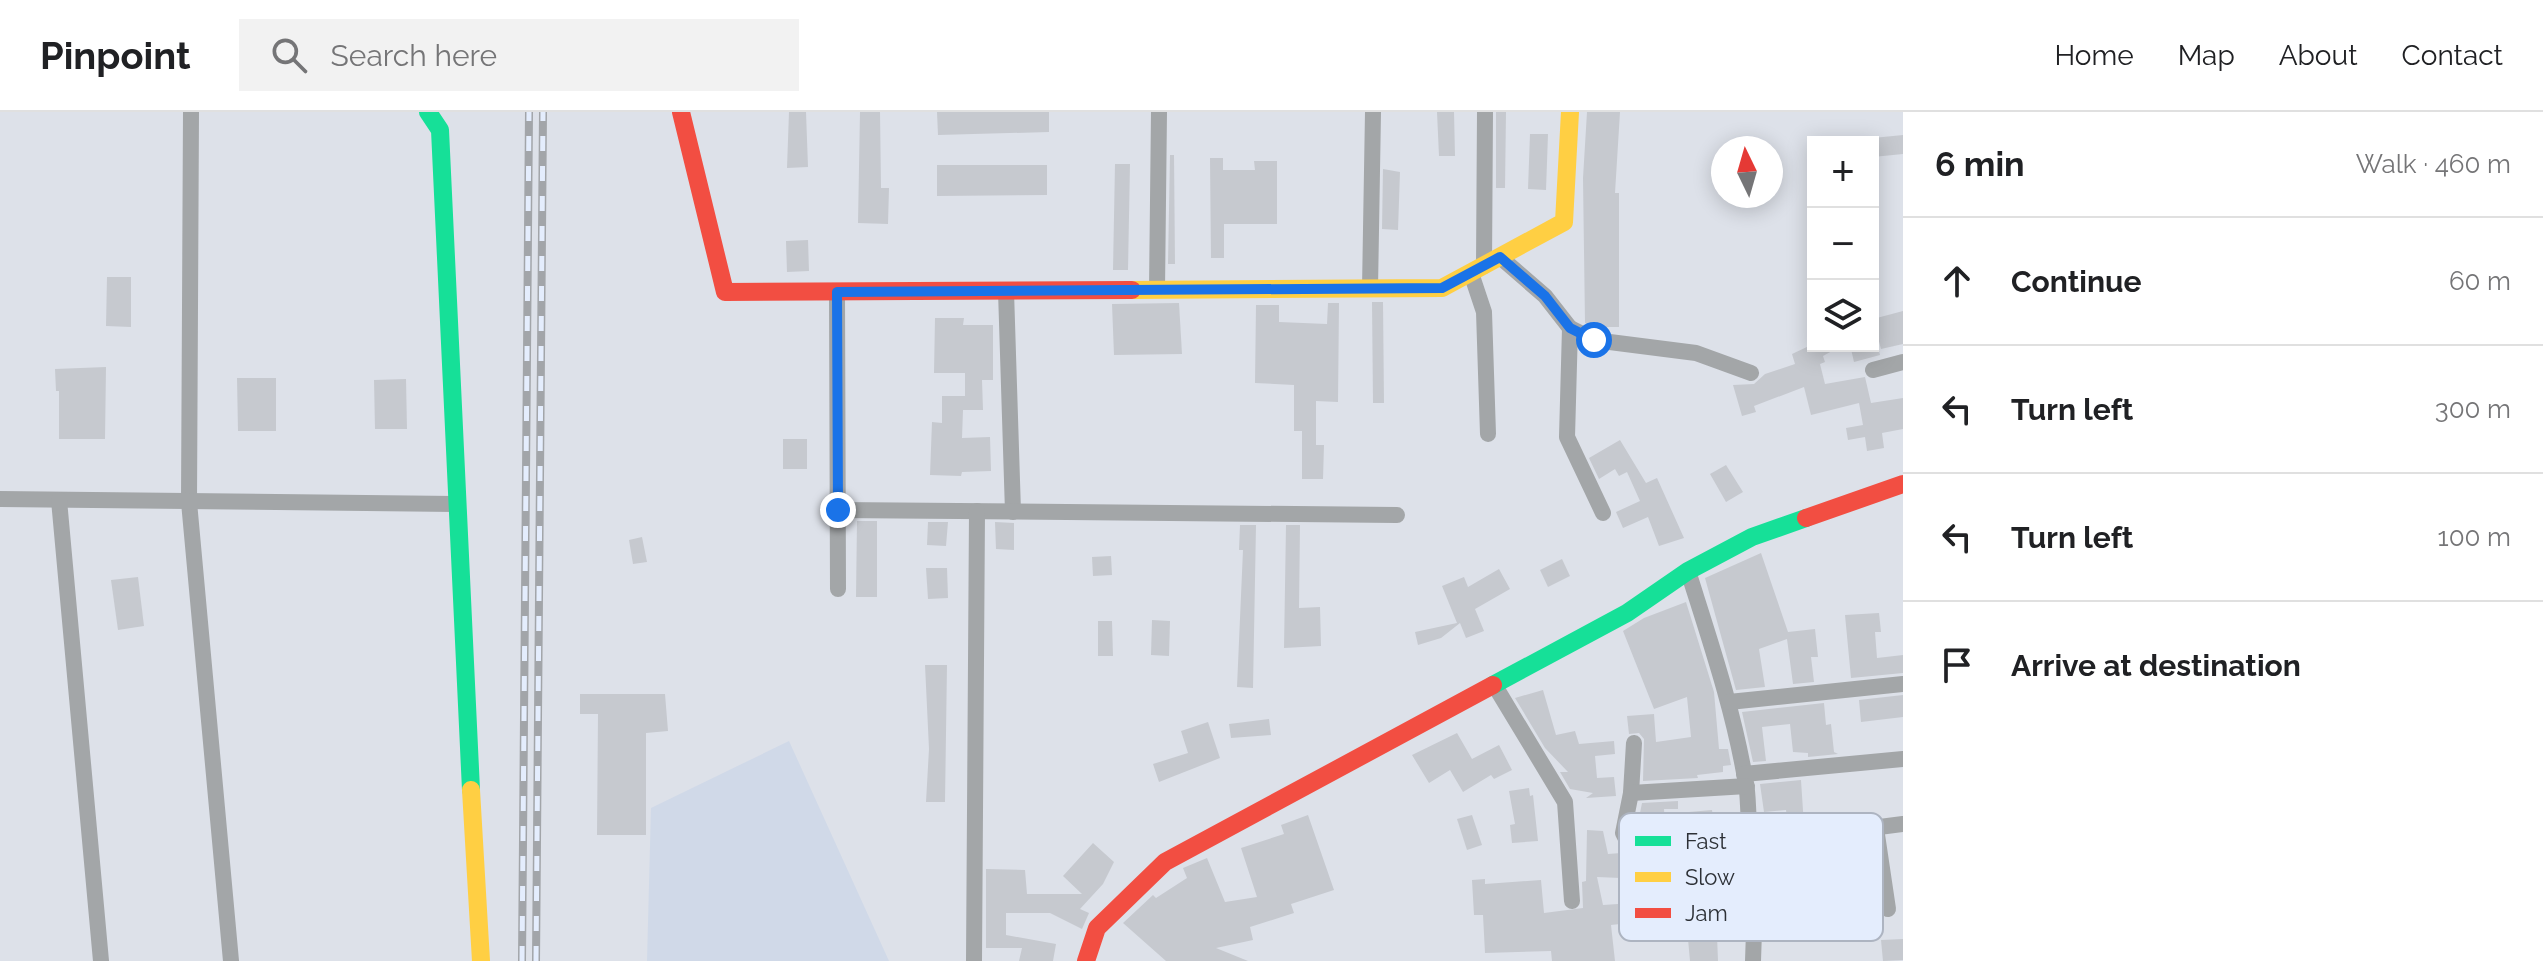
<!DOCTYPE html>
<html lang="en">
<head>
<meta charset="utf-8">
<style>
  body { margin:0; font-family:Raleway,sans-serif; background:#f2f2f2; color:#202124 }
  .controls { position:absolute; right:24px; top:24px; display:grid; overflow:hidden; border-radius:0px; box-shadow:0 4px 20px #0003 }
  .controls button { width:72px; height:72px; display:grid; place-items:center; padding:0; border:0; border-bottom:2px solid #e0e0e0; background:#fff; color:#202124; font:40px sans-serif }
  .compass { position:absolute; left:1711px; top:24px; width:72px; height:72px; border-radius:50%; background:#fff; box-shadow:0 4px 20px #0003; rotate:355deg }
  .stop { position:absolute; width:24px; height:24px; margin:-18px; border:6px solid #1a73e8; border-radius:50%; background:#fff }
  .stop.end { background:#1a73e8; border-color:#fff; box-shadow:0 2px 8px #0008 }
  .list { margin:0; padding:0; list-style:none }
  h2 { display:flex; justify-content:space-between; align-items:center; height:104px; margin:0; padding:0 32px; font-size:34px }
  h2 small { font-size:26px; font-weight:400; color:#757577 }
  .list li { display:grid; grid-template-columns:52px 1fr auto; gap:24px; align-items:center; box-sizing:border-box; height:128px; padding:0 32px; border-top:2px solid #e0e0e0 }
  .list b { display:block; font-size:30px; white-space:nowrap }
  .list em { font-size:26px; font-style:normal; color:#757577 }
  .icon { flex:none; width:44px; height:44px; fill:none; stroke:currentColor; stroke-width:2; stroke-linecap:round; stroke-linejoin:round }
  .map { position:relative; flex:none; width:1903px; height:849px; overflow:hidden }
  header { display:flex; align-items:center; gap:48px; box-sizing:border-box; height:112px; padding:0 40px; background:#fff; border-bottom:2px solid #e0e0e0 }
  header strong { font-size:38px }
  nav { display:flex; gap:44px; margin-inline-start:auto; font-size:28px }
  .search { width:560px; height:72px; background:#f2f2f2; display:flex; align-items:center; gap:20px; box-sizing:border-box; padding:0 28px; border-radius:0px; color:#757577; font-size:30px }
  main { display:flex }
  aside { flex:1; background:#fff }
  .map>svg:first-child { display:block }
  .built { fill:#d0d9e8 }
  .building { fill:#c6c9cf }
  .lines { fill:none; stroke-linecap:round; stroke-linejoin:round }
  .street { stroke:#a3a6a8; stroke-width:16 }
  .fast { stroke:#16e098; stroke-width:18 }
  .slow { stroke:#ffcf43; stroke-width:18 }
  .jam { stroke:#f24e42; stroke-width:18 }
  .rail-casing { stroke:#a2a5a9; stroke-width:8 }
  .rail { stroke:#e4edfd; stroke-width:5; stroke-dasharray:15; stroke-linecap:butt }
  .route { stroke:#1a73e8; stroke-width:10 }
  .key { fill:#e4edfd; stroke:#adb4c1; stroke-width:2 }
  .key-label { font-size:22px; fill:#2c3036 }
</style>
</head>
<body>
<header>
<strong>Pinpoint</strong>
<div class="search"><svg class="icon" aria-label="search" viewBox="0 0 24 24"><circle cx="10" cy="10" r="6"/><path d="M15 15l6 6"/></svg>Search here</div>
<nav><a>Home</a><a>Map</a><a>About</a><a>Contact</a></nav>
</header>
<main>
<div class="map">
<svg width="1903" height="849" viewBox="0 0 1903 849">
  <rect width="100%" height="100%" fill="#dde1e9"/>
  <polygon class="built" points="789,629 889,849 647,849 651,696"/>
  <g class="building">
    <polygon points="789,0 806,0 808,55 787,56"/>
    <polygon points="860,0 880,0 881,76 889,76 888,112 858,111"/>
    <polygon points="937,0 1049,0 1049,20 938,23"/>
    <polygon points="1437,0 1454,0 1455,44 1439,44"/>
    <polygon points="1496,0 1506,0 1505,76 1496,76"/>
    <polygon points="1587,0 1620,0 1615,81 1619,81 1619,215 1593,215 1585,211 1583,66"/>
    <polygon points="1530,22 1548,22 1546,78 1528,77"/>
    <polygon points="1903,23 1903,42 1873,45 1873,26"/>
    <polygon points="1170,43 1174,43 1175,152 1168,152"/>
    <polygon points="1210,46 1223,46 1223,58 1255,58 1254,49 1277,49 1277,112 1224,112 1224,146 1211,146"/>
    <polygon points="1115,52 1130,52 1128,158 1113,158"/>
    <polygon points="937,53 1047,53 1047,83 937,84"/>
    <polygon points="1383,57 1400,60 1398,118 1382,117"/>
    <polygon points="808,128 809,159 787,160 786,129"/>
    <polygon points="107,165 131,165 131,215 106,214"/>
    <polygon points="1372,190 1383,190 1384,291 1373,291"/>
    <polygon points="1179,191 1182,242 1114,243 1112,192"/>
    <polygon points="1328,191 1339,191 1338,290 1316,289 1316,333 1324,333 1323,367 1302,367 1302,319 1294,319 1294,273 1255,271 1256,193 1279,193 1279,210 1327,212"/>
    <polygon points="1903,199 1903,232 1881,237 1873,207"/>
    <polygon points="935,206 964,206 963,213 993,213 993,268 982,268 983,298 963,298 962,326 990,325 991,359 962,360 961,364 930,363 932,310 942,311 942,284 965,284 965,261 934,261"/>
    <polygon points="1877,230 1880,243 1854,250 1851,237"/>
    <polygon points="1809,234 1841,234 1823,244 1825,250 1820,252 1825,272 1865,265 1871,291 1903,286 1903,317 1882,321 1884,336 1867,339 1865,325 1848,328 1846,316 1863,313 1859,291 1811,303 1804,275 1754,294 1756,300 1742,304 1733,273 1754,272 1765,262 1795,252 1792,242"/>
    <polygon points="106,255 105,327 59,327 59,279 56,279 55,257"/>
    <polygon points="237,266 276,266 276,319 238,319"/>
    <polygon points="406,267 407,317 375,317 374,268"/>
    <rect x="783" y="327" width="24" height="30"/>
    <polygon points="1620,328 1646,371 1657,366 1684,426 1659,434 1648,405 1623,416 1616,400 1640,389 1627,360 1619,364 1615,357 1599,367 1589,346"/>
    <polygon points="1726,353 1743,380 1726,390 1710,362"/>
    <polygon points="857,409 877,409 877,485 856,485"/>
    <polygon points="928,410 948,410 946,434 927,433"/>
    <polygon points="995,410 1014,411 1014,438 996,437"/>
    <polygon points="1240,413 1256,413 1253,576 1237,575 1243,438 1239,438"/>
    <polygon points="1286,413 1300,413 1299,496 1320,495 1321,534 1284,536"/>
    <polygon points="642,425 647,450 633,452 629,428"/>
    <polygon points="1761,441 1788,520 1815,517 1818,545 1811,545 1814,570 1793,572 1787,527 1759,537 1765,575 1736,578 1705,466"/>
    <polygon points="1111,444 1112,463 1093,464 1092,445"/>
    <polygon points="1562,447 1570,464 1548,475 1540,458"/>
    <polygon points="926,456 947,456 948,486 928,487"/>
    <polygon points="1499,457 1510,477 1475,497 1484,519 1466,526 1460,511 1441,526 1418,533 1415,520 1457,511 1442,474 1464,465 1468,475"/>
    <polygon points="138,465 144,514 118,518 111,468"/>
    <polygon points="1686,490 1714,580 1719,637 1728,637 1731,653 1723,654 1723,660 1697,663 1698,666 1643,669 1644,627 1639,621 1629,622 1627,604 1654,602 1656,630 1691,625 1687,585 1654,597 1623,519 1644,506"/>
    <polygon points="1879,501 1881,520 1875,520 1877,546 1903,543 1903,561 1851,566 1845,503"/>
    <polygon points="1152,508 1170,509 1169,544 1151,543"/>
    <polygon points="1098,509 1112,509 1113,544 1098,544"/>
    <polygon points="925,553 947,553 945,690 926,690 929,637"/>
    <polygon points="1543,578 1556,623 1575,619 1579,632 1614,629 1615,642 1595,644 1597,666 1614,665 1616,684 1586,686 1593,681 1570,677 1560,660 1568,660 1545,636 1515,586"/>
    <polygon points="580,582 665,582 668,619 646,621 646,723 597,723 598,602 580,602"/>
    <polygon points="1903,583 1903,605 1861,610 1859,588"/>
    <polygon points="1824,591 1826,613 1831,612 1834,640 1838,642 1808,645 1808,641 1793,640 1790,612 1762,615 1766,649 1753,650 1742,600"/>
    <polygon points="1269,607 1271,623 1231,626 1229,612"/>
    <polygon points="1208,610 1220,646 1159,670 1153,652 1188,641 1181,619"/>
    <polygon points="1457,621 1472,647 1499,633 1512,658 1494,667 1491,663 1463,680 1450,658 1429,671 1412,643"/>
    <polygon points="1801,668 1804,714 1788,716 1786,698 1764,700 1760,672"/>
    <polygon points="1529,676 1530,684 1533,683 1538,729 1512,731 1510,713 1515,712 1509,679"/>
    <polygon points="1678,689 1678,697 1664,697 1666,731 1640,731 1636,721 1642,691"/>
    <polygon points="1712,698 1715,723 1692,728 1689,700"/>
    <polygon points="1308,703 1334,778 1291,792 1294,801 1250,815 1253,828 1216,836 1248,849 1166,849 1123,811 1153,783 1156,786 1187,766 1183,756 1207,746 1225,790 1257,785 1241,736 1284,722 1281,713"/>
    <polygon points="1472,703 1482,733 1467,738 1457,707"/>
    <polygon points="1587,718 1603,719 1608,742 1621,741 1632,752 1656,755 1714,747 1718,849 1690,849 1684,783 1644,784 1644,767 1597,765 1603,793 1618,792 1620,812 1611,813 1615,849 1552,849 1551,839 1485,841 1483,803 1474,803 1472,768 1485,767 1485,772 1541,768 1544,801 1583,796 1582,770 1586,769"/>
    <polygon points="1093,731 1114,750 1103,772 1080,797 1089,801 1082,817 1050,801 1006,801 1006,823 1056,832 1053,849 1019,849 1022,836 986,836 986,757 1025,758 1027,782 1082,782 1063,764"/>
    <polygon points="1903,827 1903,848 1883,849 1881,828"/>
  </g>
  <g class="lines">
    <g class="street">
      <polyline points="191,0 189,390 231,849"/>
      <polyline points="1500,145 1545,184 1570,216 1567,325 1603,401"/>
      <polyline points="1484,154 1485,0"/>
      <polyline points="1471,161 1484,200 1488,322"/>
      <polyline points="1370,177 1373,0"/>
      <polyline points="1157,178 1159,0"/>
      <polyline points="1006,179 1013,400"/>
      <polyline points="837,180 838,477"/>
      <polyline points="1570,216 1594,228 1696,241 1751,261"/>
      <polyline points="1873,258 1903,250"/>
      <polyline points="0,387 455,392"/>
      <polyline points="59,388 101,849"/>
      <polyline points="838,398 1397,403"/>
      <path d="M 1688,459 C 1710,529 1734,599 1746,672 C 1750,692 1745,715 1757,731 L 1753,849"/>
      <polyline points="1495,574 1565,690 1572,789"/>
      <polyline points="1729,590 1903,572"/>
      <polyline points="1634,631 1631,681 1623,721 1633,741 1655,744 1903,712"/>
      <polyline points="1744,662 1903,647"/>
      <polyline points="1631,681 1747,674"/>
      <polyline points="1876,716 1888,797"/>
      <polyline points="974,849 977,399"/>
    </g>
    <g class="fast">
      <polyline points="428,0 440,18 471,678"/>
      <polyline points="1493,573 1627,501 1688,459 1752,425 1806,406"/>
    </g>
    <g class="slow">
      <polyline points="1132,178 1442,176 1564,110 1570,0"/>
      <polyline points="471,678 481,849"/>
    </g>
    <g class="jam">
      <polyline points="681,0 725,180 1132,178"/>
      <polyline points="1806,406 1903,372"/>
      <polyline points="1086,849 1097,816 1165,750 1493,573"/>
    </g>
    <g class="rail-casing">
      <g id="rail">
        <polyline points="522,849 529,0"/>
        <polyline points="536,849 543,0"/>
      </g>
    </g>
    <use href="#rail" class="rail"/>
  </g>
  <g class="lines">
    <polyline class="route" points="838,398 837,180 1442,176 1500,145 1545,184 1570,216 1594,228"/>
  </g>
  <rect x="1619" y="701" width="264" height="128" rx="12" class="key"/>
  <rect x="1635" y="724" width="36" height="10" fill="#16e098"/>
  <rect x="1635" y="760" width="36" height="10" fill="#ffcf43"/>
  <rect x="1635" y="796" width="36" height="10" fill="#f24e42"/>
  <g class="key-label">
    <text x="1685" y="737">Fast</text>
    <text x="1685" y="773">Slow</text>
    <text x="1685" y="809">Jam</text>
  </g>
</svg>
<div class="controls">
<button>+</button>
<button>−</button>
<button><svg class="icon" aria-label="layers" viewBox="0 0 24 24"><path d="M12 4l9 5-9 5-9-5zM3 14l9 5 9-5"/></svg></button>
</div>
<svg class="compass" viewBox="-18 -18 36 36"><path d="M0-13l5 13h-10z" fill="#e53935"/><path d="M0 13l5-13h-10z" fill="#757577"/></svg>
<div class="stop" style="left:1594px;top:228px"></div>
<div class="stop end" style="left:838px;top:398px"></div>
</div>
<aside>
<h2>6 min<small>Walk · 460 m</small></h2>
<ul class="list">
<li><svg class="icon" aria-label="ahead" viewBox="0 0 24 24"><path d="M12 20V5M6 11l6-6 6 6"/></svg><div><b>Continue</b></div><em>60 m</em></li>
<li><svg class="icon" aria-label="left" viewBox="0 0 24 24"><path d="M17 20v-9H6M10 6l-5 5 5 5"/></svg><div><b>Turn left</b></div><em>300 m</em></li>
<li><svg class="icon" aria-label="left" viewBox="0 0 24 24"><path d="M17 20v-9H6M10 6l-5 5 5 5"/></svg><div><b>Turn left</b></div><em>100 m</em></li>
<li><svg class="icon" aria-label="arrive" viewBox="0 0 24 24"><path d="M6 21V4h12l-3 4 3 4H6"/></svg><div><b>Arrive at destination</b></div></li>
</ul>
</aside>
</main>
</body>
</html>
